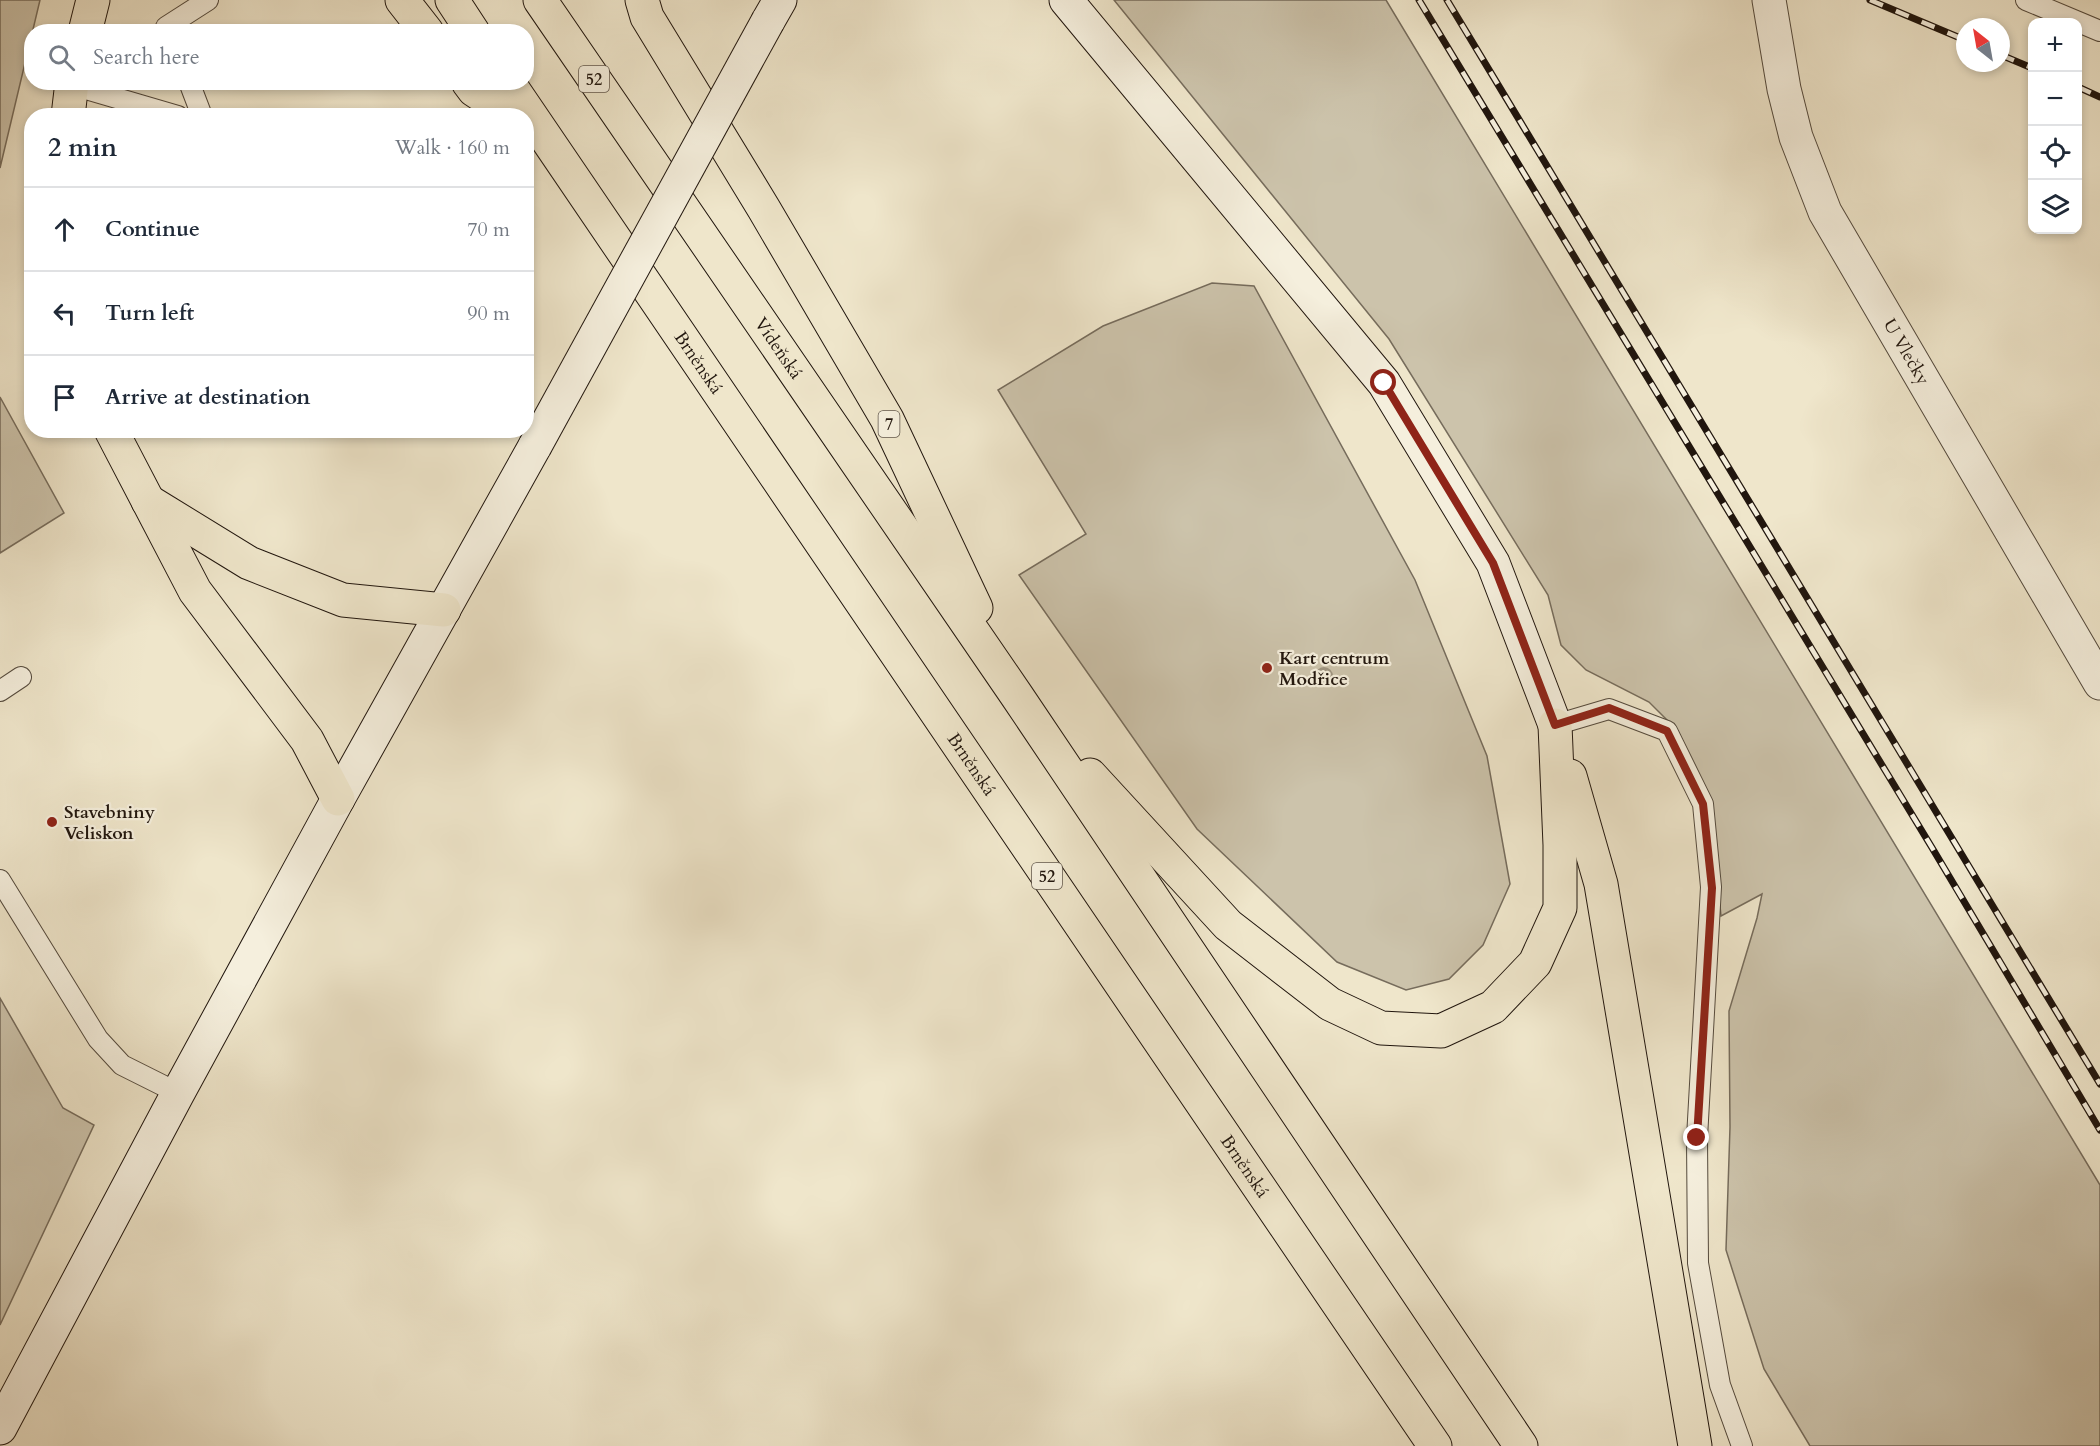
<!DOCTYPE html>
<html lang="en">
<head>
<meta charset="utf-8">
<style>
  body { margin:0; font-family:Cardo,serif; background:#f6f6f7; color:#1f2937 }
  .controls { position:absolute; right:18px; top:18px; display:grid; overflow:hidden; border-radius:12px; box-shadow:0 3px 9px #0003 }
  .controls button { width:54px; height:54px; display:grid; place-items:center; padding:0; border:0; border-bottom:2px solid #e0e1e3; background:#fff; color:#1f2937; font:30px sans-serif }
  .compass { position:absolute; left:1956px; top:18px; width:54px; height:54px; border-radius:50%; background:#fff; box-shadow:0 3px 9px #0003; rotate:329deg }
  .stop { position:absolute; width:18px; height:18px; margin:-14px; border:4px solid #8f2418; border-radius:50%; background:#fff }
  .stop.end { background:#8f2418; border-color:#fff; box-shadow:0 2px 6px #0008 }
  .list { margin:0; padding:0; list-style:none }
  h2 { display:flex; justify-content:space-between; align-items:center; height:78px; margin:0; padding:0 24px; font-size:26px }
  h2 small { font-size:20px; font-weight:400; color:#747a83 }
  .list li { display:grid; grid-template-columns:39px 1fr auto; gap:18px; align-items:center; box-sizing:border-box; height:84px; padding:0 24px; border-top:2px solid #e0e1e3 }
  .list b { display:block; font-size:22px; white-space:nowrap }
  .list em { font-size:20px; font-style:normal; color:#747a83 }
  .icon { flex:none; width:33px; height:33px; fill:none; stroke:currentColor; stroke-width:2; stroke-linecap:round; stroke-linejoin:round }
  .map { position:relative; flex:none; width:2100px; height:1446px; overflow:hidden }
  .search { position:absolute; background:#fff; box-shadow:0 3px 9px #0003; left:24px; top:24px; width:510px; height:66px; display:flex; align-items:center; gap:15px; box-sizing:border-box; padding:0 21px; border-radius:24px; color:#747a83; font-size:22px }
  .panel { position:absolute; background:#fff; box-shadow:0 3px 9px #0003; left:24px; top:108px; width:510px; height:330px; border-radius:24px }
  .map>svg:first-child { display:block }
  .green { fill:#ccc3ab; stroke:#766c5c; stroke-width:1.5 }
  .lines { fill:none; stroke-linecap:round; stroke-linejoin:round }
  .lane-casing { stroke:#544a3d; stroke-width:22 }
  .street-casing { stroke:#544a3d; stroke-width:35 }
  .secondary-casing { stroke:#21160e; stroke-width:35 }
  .highway-casing { stroke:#21160e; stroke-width:35 }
  .lane { stroke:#f5efdd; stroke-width:20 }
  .street { stroke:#f5efdd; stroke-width:33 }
  .secondary { stroke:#f5efdd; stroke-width:33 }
  .highway { stroke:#efe6cb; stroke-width:33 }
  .rail-casing { stroke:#21160e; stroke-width:7 }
  .rail { stroke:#f5efdd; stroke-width:4.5; stroke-dasharray:14; stroke-linecap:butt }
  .secondary-bridge-casing { stroke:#21160e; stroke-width:35; stroke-linecap:butt }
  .secondary-bridge { stroke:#f5efdd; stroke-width:33 }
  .tree { fill:#9f9581 }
  .route { stroke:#8f2418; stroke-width:8 }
  .poi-dot { fill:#8f2418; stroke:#f5efdd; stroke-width:2 }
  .labels { text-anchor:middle; stroke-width:4.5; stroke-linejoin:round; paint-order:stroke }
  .shield { fill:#f5efdd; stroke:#61574c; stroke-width:1.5 }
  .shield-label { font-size:16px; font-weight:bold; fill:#21160e }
  .street-label { font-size:18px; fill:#21160e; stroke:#f5efdd }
  .poi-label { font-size:18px; font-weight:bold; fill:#21160e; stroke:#f5efdd; text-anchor:start }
</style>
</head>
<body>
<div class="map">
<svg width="2100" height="1446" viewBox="0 0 2100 1446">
  <rect width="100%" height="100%" fill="#efe6cb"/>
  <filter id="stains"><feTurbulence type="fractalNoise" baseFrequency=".00333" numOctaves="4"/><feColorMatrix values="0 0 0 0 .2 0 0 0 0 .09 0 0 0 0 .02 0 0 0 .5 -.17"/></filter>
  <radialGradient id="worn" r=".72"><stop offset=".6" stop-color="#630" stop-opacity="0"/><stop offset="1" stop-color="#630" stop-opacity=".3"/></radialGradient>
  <g class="green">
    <polygon points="0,0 40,0 0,168"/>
    <polygon points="1114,0 1386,0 2100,1185 2100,1446 1810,1446 1764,1369 1726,1250 1730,1127 1729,1011 1757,918 1762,894 1721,916 1710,803 1678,731 1649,702 1586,670 1561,645 1548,595 1389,339"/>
    <polygon points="1212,283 1254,286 1415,580 1487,756 1510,884 1483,945 1449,979 1406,990 1337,962 1197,829 1019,575 1086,534 998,390 1103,326"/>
    <polygon points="0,397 64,513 0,553"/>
    <polygon points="0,998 63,1108 94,1125 0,1325"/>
  </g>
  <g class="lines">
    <g class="lane-casing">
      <g id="lane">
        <polyline points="2026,0 2100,31"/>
        <polyline points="168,32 166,27 208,0"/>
        <polyline points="189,82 202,116"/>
        <polyline points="72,85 178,116"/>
        <polyline points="0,691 21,677"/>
        <polyline points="1555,725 1609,709 1667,731 1703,804 1711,887 1697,1138 1698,1263 1720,1385 1742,1446"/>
        <polyline points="0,880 98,1039 122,1065 178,1093"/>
      </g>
    </g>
    <g class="street-casing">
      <g id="street">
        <path id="s1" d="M 1769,0 L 1784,89 L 1796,137 L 1825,212 L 2100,683"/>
      </g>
    </g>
    <g class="secondary-casing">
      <g id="secondary">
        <polyline points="1066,0 1384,383 1493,563 1555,725"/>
        <polyline points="768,21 780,0"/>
        <polyline points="0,1428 178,1093 338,799 535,446"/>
      </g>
    </g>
    <g class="highway-casing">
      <g id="highway">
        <polyline points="402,0 427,32"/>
        <polyline points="452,0 473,32"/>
        <path id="s2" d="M 540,0 L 1017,696 L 1521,1446"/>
        <polyline points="642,0 647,17 764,209 887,419 976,608"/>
        <polyline points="85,32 93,0"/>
        <polyline points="468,82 474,90 513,116"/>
        <path id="s3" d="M 508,82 L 1435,1446"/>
        <polyline points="68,116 72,82"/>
        <polyline points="111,430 195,591 307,740 338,799"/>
        <polyline points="148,501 249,563 343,600 444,610"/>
        <polyline points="1090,775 1228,925 1330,1004 1381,1028 1441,1031 1493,1007 1535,963 1560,908 1560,845 1555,725"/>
        <polyline points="1570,776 1601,884 1695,1446"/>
      </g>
    </g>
    <use href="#lane" class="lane"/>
    <use href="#street" class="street"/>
    <use href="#secondary" class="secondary"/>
    <use href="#highway" class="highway"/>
    <g class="rail-casing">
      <g id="rail">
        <polyline points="1419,0 1934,851 2100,1130"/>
        <polyline points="1447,0 2100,1084"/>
        <polyline points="1870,0 1965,40"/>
        <polyline points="2001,55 2032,68"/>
        <polyline points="2078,87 2100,97"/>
      </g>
    </g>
    <use href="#rail" class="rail"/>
    <g class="secondary-bridge-casing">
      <polyline id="secondary-bridge" points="535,446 768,21"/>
    </g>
    <use href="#secondary-bridge" class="secondary-bridge"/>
  </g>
  <circle class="tree" cx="1324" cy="676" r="9"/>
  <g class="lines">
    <polyline class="route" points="1384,383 1493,563 1555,725 1609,708 1667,731 1703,804 1712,888 1697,1138"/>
  </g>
  <g class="poi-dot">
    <circle cx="1267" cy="668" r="6"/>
    <circle cx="52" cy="822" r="6"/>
  </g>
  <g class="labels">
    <g class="shield">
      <rect x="579" y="66" width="30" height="26" rx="4.5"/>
      <rect x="878.5" y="411" width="21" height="26" rx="4.5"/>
      <rect x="1032" y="863" width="30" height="26" rx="4.5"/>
    </g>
    <g class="shield-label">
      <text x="594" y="85">52</text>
      <text x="889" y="430">7</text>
      <text x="1047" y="882">52</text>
    </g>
    <g class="street-label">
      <text dy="6" stroke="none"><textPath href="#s2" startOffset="422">Vídeňská</textPath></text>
      <text dy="6" stroke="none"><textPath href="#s1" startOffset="382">U Vlečky</textPath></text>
      <text dy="6" stroke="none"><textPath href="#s3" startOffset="339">Brněnská</textPath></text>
      <text dy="6" stroke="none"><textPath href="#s3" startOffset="825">Brněnská</textPath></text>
      <text dy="6" stroke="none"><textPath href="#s3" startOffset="1311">Brněnská</textPath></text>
    </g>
    <g class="poi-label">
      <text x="1279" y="664">Kart centrum<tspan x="1279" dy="21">Modřice</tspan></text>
      <text x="64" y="818">Stavebniny<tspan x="64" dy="21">Veliskon</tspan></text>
    </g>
  </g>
  <rect width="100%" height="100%" filter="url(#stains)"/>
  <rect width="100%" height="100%" fill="url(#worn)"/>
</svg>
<div class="controls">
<button>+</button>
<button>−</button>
<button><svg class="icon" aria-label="locate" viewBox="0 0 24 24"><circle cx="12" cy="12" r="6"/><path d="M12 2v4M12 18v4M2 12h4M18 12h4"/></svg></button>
<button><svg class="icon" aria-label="layers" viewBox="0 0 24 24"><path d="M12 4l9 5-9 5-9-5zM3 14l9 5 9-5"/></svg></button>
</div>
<svg class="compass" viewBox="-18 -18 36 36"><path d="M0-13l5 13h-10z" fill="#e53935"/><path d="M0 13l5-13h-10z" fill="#747a83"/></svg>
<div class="stop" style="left:1384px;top:383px"></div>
<div class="stop end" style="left:1697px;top:1138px"></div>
<div class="search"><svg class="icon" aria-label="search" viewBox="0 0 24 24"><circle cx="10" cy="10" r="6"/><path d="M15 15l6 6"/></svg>Search here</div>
<section class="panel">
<h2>2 min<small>Walk · 160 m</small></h2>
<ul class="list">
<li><svg class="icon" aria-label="ahead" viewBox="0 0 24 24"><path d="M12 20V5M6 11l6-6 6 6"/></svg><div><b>Continue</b></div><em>70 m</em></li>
<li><svg class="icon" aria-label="left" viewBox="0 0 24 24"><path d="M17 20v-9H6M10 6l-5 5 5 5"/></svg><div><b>Turn left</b></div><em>90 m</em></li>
<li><svg class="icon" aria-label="arrive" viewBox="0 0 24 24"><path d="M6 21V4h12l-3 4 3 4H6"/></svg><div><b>Arrive at destination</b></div></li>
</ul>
</section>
</div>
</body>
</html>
